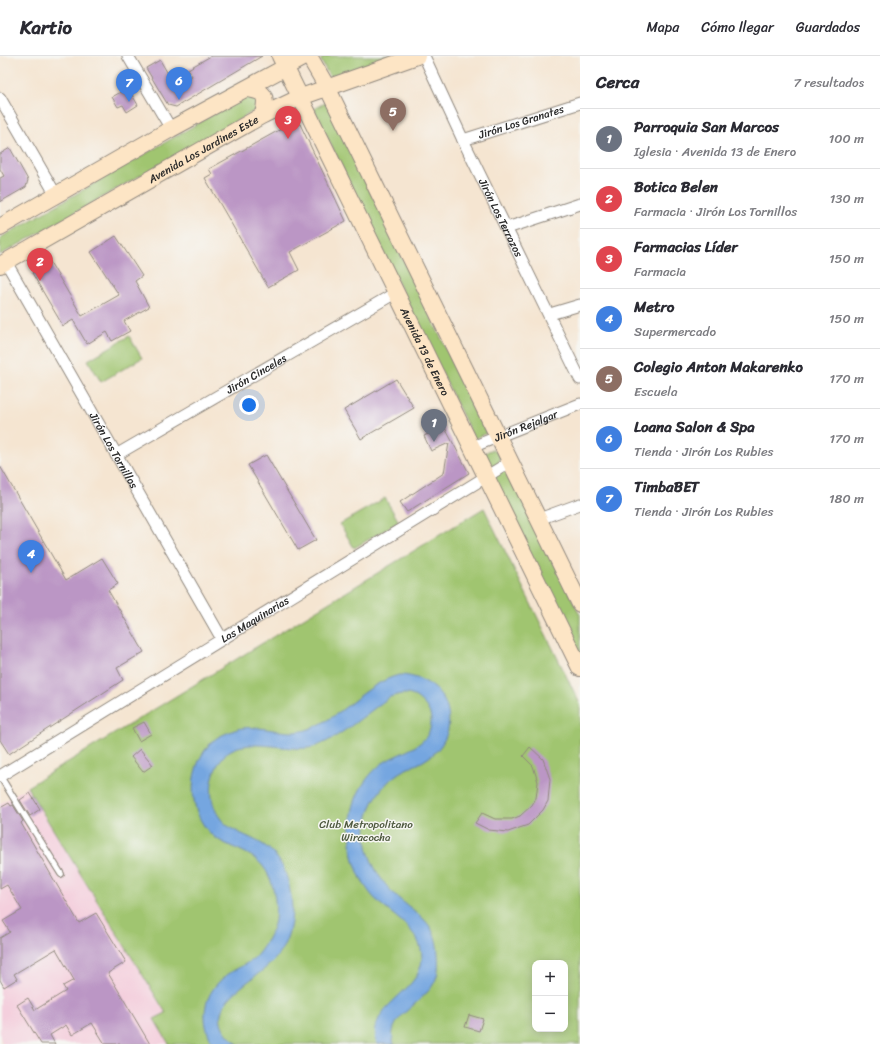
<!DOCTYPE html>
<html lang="es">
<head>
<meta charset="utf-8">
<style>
  body { margin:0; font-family:Sriracha,sans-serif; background:#f7f7f7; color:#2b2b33 }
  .controls { position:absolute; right:12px; bottom:12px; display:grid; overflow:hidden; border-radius:8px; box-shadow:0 2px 10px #0003 }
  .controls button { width:36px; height:36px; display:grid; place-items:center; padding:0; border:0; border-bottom:1px solid #e1e1e2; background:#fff; color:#2b2b33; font:20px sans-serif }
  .you { position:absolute; left:249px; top:349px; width:14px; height:14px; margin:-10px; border:3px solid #fff; border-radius:50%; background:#1a73e8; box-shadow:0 0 0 6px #1a73e833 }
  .badge { display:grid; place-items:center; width:26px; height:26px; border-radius:50%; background:#7c3aed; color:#fff; font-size:13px; font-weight:700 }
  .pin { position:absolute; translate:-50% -33px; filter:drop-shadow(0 1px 2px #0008) }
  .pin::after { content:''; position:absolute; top:21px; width:14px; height:12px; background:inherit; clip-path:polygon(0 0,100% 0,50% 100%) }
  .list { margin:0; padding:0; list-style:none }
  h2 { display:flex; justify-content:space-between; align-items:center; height:52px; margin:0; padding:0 16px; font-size:17px }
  h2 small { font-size:13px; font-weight:400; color:#7c7c81 }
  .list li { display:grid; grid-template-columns:26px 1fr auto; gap:12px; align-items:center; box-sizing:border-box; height:60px; padding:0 16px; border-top:1px solid #e1e1e2 }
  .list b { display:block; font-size:15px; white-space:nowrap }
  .list p { margin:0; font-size:13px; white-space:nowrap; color:#7c7c81 }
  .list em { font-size:13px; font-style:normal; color:#7c7c81 }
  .map { position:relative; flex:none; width:580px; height:988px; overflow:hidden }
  header { display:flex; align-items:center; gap:24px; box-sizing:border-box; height:56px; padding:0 20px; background:#fff; border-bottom:1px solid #e1e1e2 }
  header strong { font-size:19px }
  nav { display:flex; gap:22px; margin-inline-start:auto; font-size:14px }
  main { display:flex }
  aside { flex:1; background:#fff }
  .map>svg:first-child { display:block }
  .built { fill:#f4cfdd }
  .green { fill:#a0c56f; stroke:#66784d; fill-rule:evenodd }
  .water { fill:#74a6e0; stroke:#506886 }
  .building { fill:#bb96c5 }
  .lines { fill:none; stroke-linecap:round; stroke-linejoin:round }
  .lane-casing { stroke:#90887e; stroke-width:8 }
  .street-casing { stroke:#90887e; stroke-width:13 }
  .secondary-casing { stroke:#90887e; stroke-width:18 }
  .lane { stroke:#fff; stroke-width:5.5 }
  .street { stroke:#fff; stroke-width:11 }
  .secondary { stroke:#fde5c5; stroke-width:16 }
  .labels { text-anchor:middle; stroke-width:3; stroke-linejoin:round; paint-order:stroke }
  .street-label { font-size:11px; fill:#2b2b2b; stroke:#f6f6f2 }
  .park-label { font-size:11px; fill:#4e593f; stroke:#f6f6f2 }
</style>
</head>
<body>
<header>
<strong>Kartio</strong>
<nav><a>Mapa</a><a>Cómo llegar</a><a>Guardados</a></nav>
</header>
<main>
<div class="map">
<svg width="580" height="988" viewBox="0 0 580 988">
  <rect width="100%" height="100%" fill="#f6f6f2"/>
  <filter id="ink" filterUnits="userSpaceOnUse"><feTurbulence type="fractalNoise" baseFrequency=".025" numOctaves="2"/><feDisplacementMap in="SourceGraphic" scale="8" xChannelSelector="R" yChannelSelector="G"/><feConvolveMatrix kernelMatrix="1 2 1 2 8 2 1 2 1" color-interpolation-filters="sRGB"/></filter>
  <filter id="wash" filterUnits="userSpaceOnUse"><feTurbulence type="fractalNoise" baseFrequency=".012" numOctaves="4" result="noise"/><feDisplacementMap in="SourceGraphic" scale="16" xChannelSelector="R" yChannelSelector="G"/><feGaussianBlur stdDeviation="0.9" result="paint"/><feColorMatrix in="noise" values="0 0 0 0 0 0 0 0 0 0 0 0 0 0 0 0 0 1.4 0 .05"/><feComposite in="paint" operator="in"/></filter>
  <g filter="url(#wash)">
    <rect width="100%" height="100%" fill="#f5e5d1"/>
    <polygon class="built" points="27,731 166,957 155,963 169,988 2,988 0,980 0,748"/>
    <g class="green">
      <polygon points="327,0 390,0 330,21 321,5 321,3"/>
      <polygon points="247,39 252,39 258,45 256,54 0,199 0,182"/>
      <polygon points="327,46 487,377 474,383 315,56 315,52"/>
      <polygon points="129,280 142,302 101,326 88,304"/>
      <circle cx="492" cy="402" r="8"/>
      <polygon points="504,414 511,417 580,559 580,602 493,425 495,419"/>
      <polygon points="385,442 399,466 354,492 340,468"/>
      <path d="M 484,452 L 580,648 L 580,988 L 169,988 L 154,963 L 166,957 L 27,731 ZM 535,907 L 565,907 L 565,973 L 535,973 Z"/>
    </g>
    <path class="water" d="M 399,619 C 414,619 432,626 441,639 C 456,662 449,690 425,704 C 416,710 405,712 396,719 C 381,731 371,745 367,764 C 361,792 376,821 396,840 C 410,853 429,862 435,881 C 438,890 439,906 438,914 C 436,946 383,956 394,988 L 377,988 C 365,948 421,938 422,902 C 422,871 386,858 370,837 C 352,813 348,786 352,757 C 355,739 365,722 379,710 C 396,695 433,693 431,663 C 430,653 423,646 416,641 C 407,636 399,638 390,641 C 369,655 332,689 308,692 C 281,695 240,678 222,702 C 207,722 207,754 228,770 C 243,781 261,783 274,798 C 287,812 291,834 292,852 C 292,870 287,889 275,903 C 254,927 190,952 238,988 L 213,988 C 199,964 203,936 227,919 C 235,913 245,909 253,903 C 262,895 273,876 275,864 C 277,847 274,823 262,809 C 249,794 228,792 213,780 C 186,756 187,709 213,685 C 218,680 225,678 232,675 C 257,664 284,683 309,673 C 343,661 364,628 399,619 Z"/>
    <g id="blocks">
      <g class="building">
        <polygon points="211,0 262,0 176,51 168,49 146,12 160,4 175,30 192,20 188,13"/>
        <polygon points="128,32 138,49 127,56 123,49 118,51 112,41"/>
        <polygon points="292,67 300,68 346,165 290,196 299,214 268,231 205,122 212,118 209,113"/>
        <polygon points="10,92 28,124 26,131 0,146 0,122 4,120 0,113 0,98"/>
        <polygon points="116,180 142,220 135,225 149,251 124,265 130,275 112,285 107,276 87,288 73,264 63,270 32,217 50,206 82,260 119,239 91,196"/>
        <polygon points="396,323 414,352 361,383 344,354"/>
        <polygon points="444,370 469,417 407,456 400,446 444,417 449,387 431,395 424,380"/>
        <polygon points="266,399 316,484 298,494 248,409"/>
        <polygon points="0,410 66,524 102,502 118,528 108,534 144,596 117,612 123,624 9,698 0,684"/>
        <polygon points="144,666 151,678 139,685 132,672"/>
        <polygon points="530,691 543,703 550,723 548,745 543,754 528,769 508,776 489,774 475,767 482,757 495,763 512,763 520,760 532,749 536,742 538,726 533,710 523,700"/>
        <polygon points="140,693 153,709 143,716 131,701"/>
        <polygon points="30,737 40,753 30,760 20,744"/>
        <polygon points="9,747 11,750 13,749 23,765 21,767 79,867 96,857 126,906 108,917 150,988 105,988 92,967 72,979 66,969 50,979 55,988 41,988 17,949 28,942 35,954 66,935 63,930 74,924 56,893 14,918 17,923 4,931 0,924 0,882 10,876 3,865 22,854 7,829 0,833 0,752"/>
        <polygon points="469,959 483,963 479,975 465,971"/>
      </g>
    </g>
  </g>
  <g filter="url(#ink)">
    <use href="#blocks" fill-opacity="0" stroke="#90887e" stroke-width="1"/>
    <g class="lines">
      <g class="lane-casing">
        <polyline id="lane" points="0,720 61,818"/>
      </g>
      <g class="street-casing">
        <g id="street">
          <polyline points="128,0 171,73"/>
          <path id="s1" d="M 424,0 L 463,84 L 580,323"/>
          <polyline points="0,42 56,139"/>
          <path id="s2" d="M 463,84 L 580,47"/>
          <polyline points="507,172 580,148"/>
          <path id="s3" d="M 6,206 L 222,583"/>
          <polyline points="550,258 580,249"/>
          <path id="s4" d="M 472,391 L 580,348"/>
          <path id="s5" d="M 116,399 L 397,236"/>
          <polyline points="539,463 580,448"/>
          <path id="s6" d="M 0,720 L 510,406"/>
        </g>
      </g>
      <g class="secondary-casing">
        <g id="secondary">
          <path id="s7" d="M 280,0 L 580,612"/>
          <polyline points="309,0 327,31 580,548"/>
          <path d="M 246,33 C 266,35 267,40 263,59"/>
          <polyline points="0,171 171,73 306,0"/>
          <path id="s8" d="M 0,209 L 263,59 L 301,41 L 417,0"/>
        </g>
      </g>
      <use href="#lane" class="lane"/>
      <use href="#street" class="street"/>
      <use href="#secondary" class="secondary"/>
    </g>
  </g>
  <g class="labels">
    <g class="street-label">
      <text dy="4" stroke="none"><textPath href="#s2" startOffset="61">Jirón Los Granates</textPath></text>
      <text dy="4" stroke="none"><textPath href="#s8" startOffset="234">Avenida Los Jardines Este</textPath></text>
      <text dy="4" stroke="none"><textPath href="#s1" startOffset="179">Jirón Los Terrazos</textPath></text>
      <text dy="4" stroke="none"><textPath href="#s7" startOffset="329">Avenida 13 de Enero</textPath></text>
      <text dy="4" stroke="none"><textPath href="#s5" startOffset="162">Jirón Cinceles</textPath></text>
      <text dy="4" stroke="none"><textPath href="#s4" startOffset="58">Jirón Rejalgar</textPath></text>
      <text dy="4" stroke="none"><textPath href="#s3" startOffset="217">Jirón Los Tornillos</textPath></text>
      <text dy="4" stroke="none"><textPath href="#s6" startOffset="299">Las Maquinarias</textPath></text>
    </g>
    <g class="park-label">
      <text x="366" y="772">Club Metropolitano<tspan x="366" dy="13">Wiracocha</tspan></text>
    </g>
  </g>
</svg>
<div class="controls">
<button>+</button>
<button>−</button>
</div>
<div class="you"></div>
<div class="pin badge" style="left:434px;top:386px;background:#6b7280">1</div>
<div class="pin badge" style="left:40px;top:225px;background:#e0444e">2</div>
<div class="pin badge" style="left:288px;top:83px;background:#e0444e">3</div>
<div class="pin badge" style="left:31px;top:517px;background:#3f7fe0">4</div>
<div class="pin badge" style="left:393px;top:75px;background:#8d6e63">5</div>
<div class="pin badge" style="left:179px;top:44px;background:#3f7fe0">6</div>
<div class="pin badge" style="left:129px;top:46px;background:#3f7fe0">7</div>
</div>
<aside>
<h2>Cerca<small>7 resultados</small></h2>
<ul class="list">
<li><span class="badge" style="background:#6b7280">1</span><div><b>Parroquia San Marcos</b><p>Iglesia · Avenida 13 de Enero</p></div><em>100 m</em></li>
<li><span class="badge" style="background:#e0444e">2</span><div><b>Botica Belen</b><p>Farmacia · Jirón Los Tornillos</p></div><em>130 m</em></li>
<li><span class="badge" style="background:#e0444e">3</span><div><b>Farmacias Líder</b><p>Farmacia</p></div><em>150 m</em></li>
<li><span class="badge" style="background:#3f7fe0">4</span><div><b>Metro</b><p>Supermercado</p></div><em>150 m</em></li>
<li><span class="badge" style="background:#8d6e63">5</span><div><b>Colegio Anton Makarenko</b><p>Escuela</p></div><em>170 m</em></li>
<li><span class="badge" style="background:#3f7fe0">6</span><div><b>Loana Salon &amp; Spa</b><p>Tienda · Jirón Los Rubies</p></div><em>170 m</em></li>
<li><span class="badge" style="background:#3f7fe0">7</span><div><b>TimbaBET</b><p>Tienda · Jirón Los Rubies</p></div><em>180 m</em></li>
</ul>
</aside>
</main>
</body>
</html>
